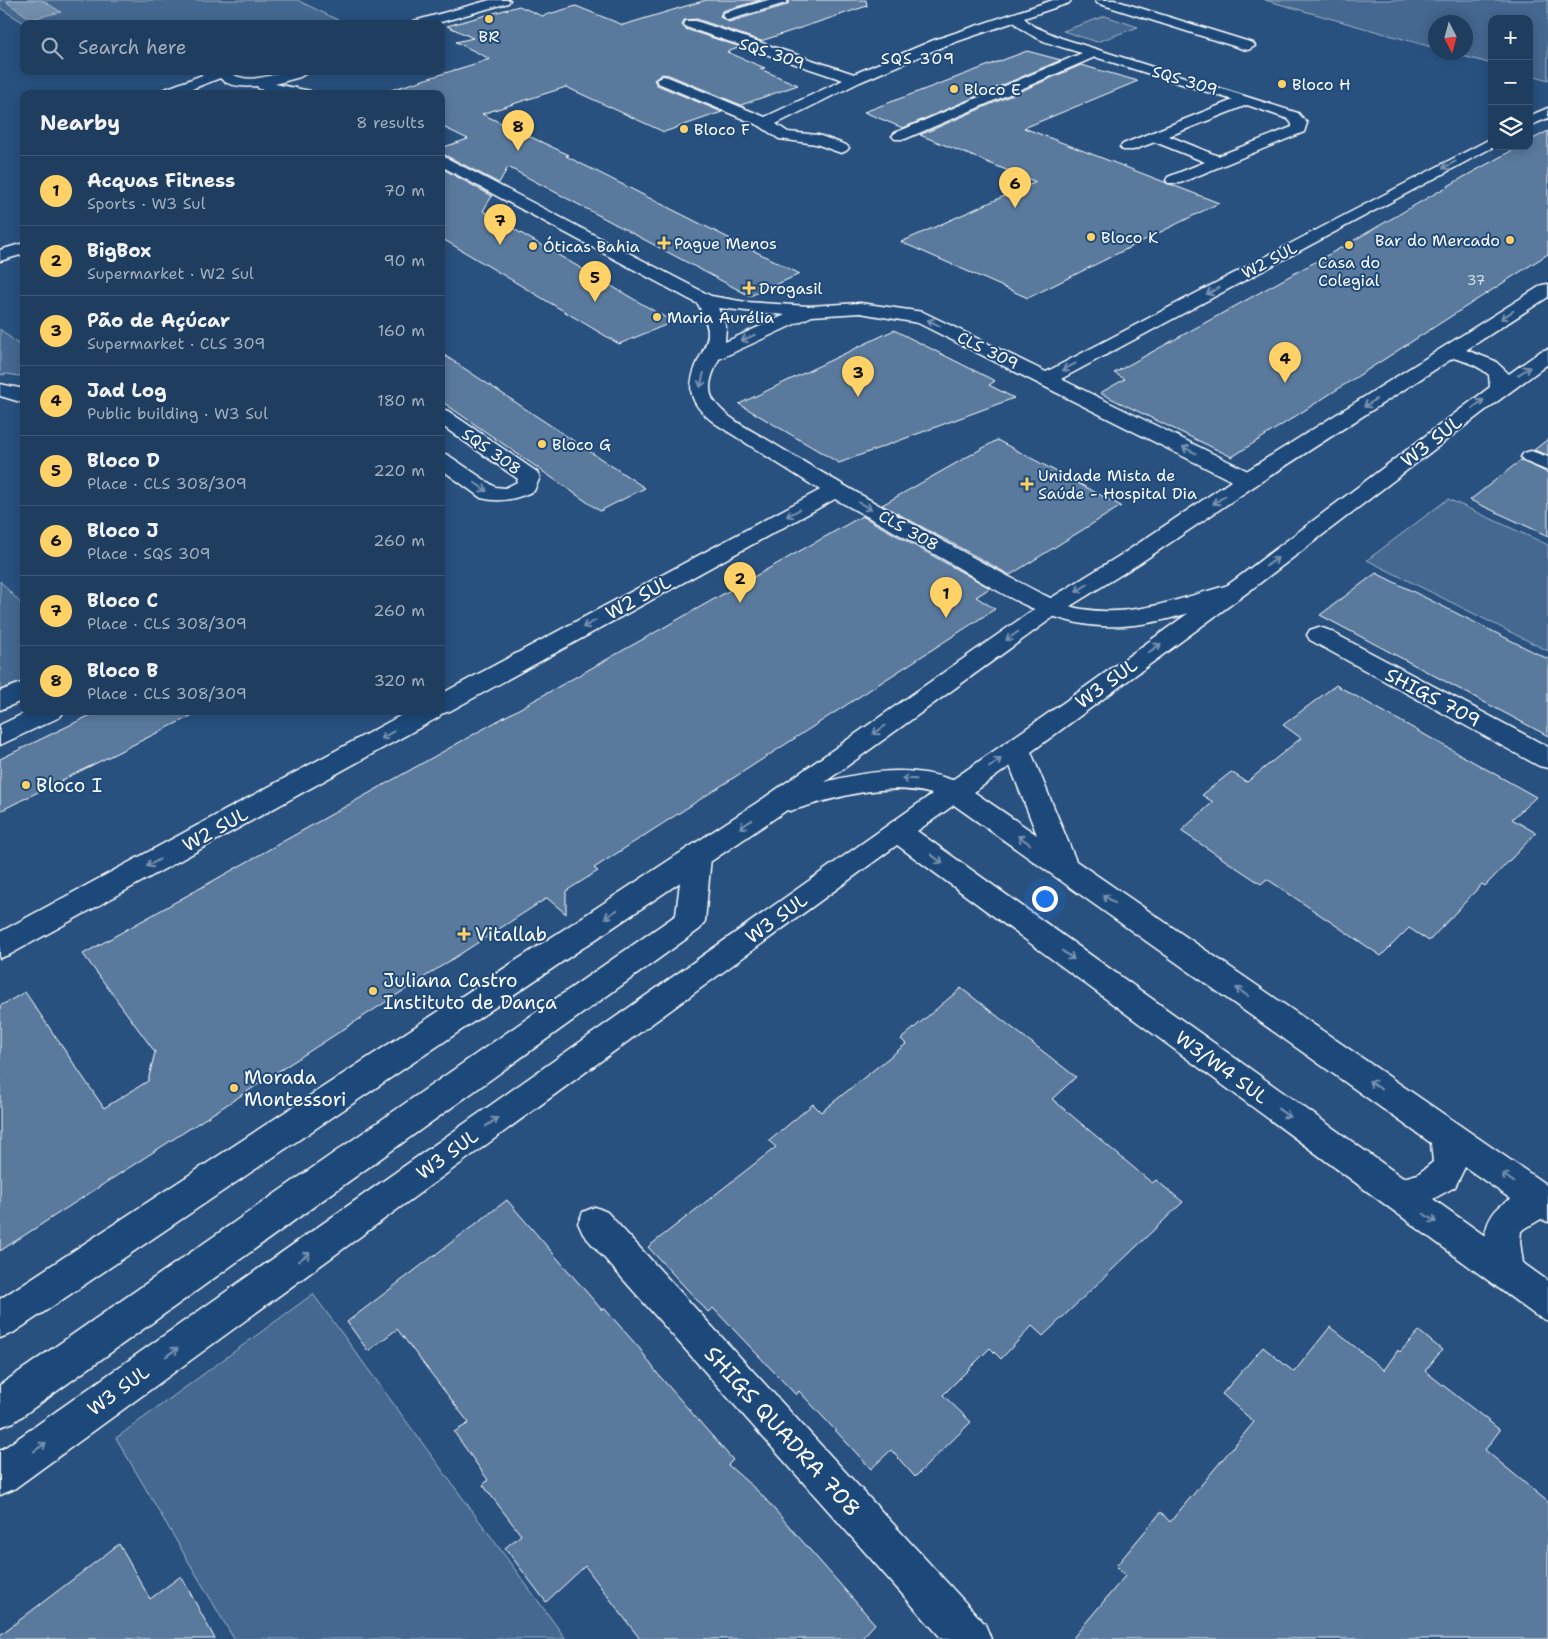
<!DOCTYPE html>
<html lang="en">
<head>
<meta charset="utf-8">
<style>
  body { margin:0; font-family:"Shantell Sans",sans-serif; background:#264465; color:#f1f3f6 }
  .controls { position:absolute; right:15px; top:15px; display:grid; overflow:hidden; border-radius:10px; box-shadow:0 2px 12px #0003 }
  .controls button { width:45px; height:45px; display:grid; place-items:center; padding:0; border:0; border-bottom:1px solid #3c5674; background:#1e3d5f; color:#f1f3f6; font:25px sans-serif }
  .compass { position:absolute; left:1428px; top:15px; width:45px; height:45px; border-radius:50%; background:#1e3d5f; box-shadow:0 2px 12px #0003; rotate:174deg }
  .you { position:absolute; left:1044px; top:898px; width:18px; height:18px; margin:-12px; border:4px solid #fff; border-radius:50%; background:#1a73e8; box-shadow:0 0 0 8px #1a73e833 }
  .badge { display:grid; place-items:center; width:32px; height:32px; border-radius:50%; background:#ffd166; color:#111; font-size:16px; font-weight:700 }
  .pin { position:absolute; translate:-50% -41px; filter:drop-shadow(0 1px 2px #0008) }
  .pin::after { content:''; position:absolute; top:26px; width:18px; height:15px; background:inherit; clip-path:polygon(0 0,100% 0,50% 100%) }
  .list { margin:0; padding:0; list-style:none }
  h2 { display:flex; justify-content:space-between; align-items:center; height:65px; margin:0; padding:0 20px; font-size:21px }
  h2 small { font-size:16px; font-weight:400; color:#a1aebd }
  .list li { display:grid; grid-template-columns:32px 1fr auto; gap:15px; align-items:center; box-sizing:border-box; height:70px; padding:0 20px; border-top:1px solid #3c5674 }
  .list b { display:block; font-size:19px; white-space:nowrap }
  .list p { margin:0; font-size:16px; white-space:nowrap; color:#a1aebd }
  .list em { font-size:16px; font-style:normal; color:#a1aebd }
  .icon { flex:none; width:28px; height:28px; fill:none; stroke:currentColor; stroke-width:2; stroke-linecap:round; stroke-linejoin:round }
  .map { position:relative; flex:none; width:1548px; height:1639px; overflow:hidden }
  .search { position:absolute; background:#1e3d5f; box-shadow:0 2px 12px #0003; left:20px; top:20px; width:425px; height:55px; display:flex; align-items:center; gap:12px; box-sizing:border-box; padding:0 18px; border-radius:10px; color:#a1aebd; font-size:19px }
  .panel { position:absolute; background:#1e3d5f; box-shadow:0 2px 12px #0003; left:20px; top:90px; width:425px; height:625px; border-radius:10px }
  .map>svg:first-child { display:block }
  .green { fill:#446890; stroke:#a2b4c8 }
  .water { fill:#718dab; stroke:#aabbcd }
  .building { fill:#5a7a9d; stroke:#fff }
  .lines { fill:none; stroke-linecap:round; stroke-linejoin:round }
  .minor-casing { stroke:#fff; stroke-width:3 }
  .major-casing { stroke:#fff; stroke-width:3 }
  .minor { fill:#1f4a7a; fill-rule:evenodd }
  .major { fill:#1f4a7a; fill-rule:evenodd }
  .oneway { stroke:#7992af }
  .poi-dot { fill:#ffd166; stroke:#1f4a7a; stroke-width:2 }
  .labels { text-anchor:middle; stroke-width:4; stroke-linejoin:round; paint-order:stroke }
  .far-number-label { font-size:14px; fill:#d6dee6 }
  .far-poi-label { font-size:16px; fill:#fff; stroke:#1f4a7a; text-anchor:start }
  .far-street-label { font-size:16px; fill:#fff; stroke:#1f4a7a }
  .far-neighbourhood-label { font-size:16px; letter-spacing:1px; fill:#fff; stroke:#1f4a7a }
  .street-label { font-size:19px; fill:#fff; stroke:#1f4a7a }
  .poi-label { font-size:19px; fill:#fff; stroke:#1f4a7a; text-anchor:start }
  .near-street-label { font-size:22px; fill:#fff; stroke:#1f4a7a }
</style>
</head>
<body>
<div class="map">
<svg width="1548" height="1639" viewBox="0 0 1548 1639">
  <rect width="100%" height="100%" fill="#28517f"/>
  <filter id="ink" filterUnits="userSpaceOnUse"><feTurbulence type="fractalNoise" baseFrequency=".02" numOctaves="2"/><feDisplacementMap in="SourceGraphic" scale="10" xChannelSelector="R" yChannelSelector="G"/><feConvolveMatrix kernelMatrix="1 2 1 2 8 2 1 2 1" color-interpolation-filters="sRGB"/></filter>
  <g filter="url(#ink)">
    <g class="green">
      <polygon points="0,0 297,0 338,20 324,24 26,24 0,8"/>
      <polygon points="1265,0 1548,0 1548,80 1529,74 1529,19 1492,19 1492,64 1452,53 1466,52 1466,22 1436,22 1435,48"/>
      <polygon points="1105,16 1138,27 1097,42 1063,31"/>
      <polygon points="0,329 24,349 24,377 8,374 0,375"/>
      <polygon points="1448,499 1548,545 1548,651 1367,560"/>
      <polygon points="0,581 24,607 24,681 0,692"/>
      <polygon points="313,1294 566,1639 234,1639 116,1438"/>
    </g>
    <polygon class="water" points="13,0 42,0 61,12 31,19 6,2"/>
    <g class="building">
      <polygon points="706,0 761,0 722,11 720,17 729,22 787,5 790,0 866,0 867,6 761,41 697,19 684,20 682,25 685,29 741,47 727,52 765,68 760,69 798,85 741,105 669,75 662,74 654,80 657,85 722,112 664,132 566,87 482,114 569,155 566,156 800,274 750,296 508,167 499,183 441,153 441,148 468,139 441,126 441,94 378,94 490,59 456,42 473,38 447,26 519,6 542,16 576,6 623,25"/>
      <polygon points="1027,51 1061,60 903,128 864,112"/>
      <polygon points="1081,65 1138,81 1024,128 1219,203 1028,298 901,242 1036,182 920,135"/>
      <polygon points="1548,131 1548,254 1232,457 1100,393 1125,379 1114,373 1344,246 1462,178 1520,146 1529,146 1529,141"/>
      <polygon points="441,168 492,196 483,211 673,322 619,344 441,238"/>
      <polygon points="894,330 995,381 989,385 1014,398 839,463 739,404"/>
      <polygon points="441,353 645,488 600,511 441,401"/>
      <polygon points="1548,439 1548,455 1534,450"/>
      <polygon points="997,440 1121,506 1010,575 882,505"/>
      <polygon points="1521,460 1548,473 1548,536 1470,500"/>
      <polygon points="862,516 990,588 976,597 995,609 594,868 598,871 566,891 566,914 547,898 0,1251 0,1006 25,992 104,1108 148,1081 155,1052 83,954"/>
      <polygon points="1376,573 1548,659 1548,736 1320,615"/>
      <polygon points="1336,685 1536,797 1512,819 1536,833 1485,886 1482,884 1429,941 1409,928 1381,956 1267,879 1261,884 1181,831 1213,802 1202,795 1231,772 1247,782 1301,738 1283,725"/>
      <polygon points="99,711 201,711 0,811 0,759"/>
      <polygon points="961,988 1076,1077 1052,1099 1152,1183 1156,1180 1183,1202 1043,1336 1032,1326 1001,1359 990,1348 943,1395 971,1422 915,1477 891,1450 871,1469 799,1391 796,1395 713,1308 708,1312 648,1247 776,1147 769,1141 813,1104 821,1112 906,1044 901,1039"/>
      <polygon points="507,1200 602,1310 604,1308 640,1349 657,1373 733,1460 728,1465 760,1493 875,1624 861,1639 640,1639 585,1566 546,1602 505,1548 521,1535 483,1485 488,1480 454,1432 469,1423 397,1329 368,1351 347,1322"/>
      <polygon points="1330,1327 1384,1370 1398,1350 1400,1352 1419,1331 1442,1350 1425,1371 1500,1430 1485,1450 1548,1502 1548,1639 1072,1639 1125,1576 1116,1566 1161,1512 1170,1522 1254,1422 1222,1394 1263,1347 1294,1372"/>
      <polygon points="119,1544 150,1599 181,1576 215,1639 0,1639 0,1635"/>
    </g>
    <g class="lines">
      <g class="minor-casing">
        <g id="minor">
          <polygon points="490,0 510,0 508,3 434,24 413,24 414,21"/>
          <polygon points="768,0 788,0 786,3 728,20 722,16 723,13"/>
          <path d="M 1053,0 L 1071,0 L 1069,3 L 1024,18 L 1033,26 L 1061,38 L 1298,113 L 1307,123 L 1304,132 L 1180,183 L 1168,183 L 1166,180 L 1168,177 L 1205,162 L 1155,142 L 1133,150 L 1123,150 L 1120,147 L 1123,144 L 1233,100 L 1095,57 L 905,139 L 895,139 L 892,136 L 895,133 L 1082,53 C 1058,46 1031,40 1014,22 L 944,46 L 860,82 L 776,124 L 788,132 L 818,135 L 846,145 L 849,148 L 846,151 L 841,153 L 816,144 L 779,139 L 760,126 L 658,83 L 656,80 L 663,76 L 668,77 L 765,117 L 843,80 L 686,27 L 684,24 L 686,21 L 696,21 L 854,74 L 934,40 ZM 1247,105 L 1288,119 L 1292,124 L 1292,127 L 1218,156 L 1169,136 Z"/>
          <polygon points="1095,0 1114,0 1253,43 1255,46 1248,50 1243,49 1097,3"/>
          <path d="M 213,71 L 235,71 L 234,75 C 251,84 272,74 289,71 C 296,70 303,71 310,71 L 300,77 L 275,84 L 310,91 L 312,94 L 282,94 L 259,89 L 257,86 C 245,87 229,87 220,78 L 179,94 L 158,94 L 160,91 Z"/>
          <polygon points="1548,108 1548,118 1529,126 1529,116"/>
          <path d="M 1492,138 L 1492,146 L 1495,146 L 1061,379 L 1256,475 L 1259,480 L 1256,485 L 1248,486 L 1240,485 L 918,323 L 860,313 L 812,316 L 719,359 C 713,372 705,388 714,401 C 726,418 749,429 766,439 C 824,475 884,508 943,541 C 974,558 1005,575 1036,591 C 1051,598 1066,607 1082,609 C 1136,618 1182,597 1233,584 L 1241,586 L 1245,591 L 1241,596 C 1197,611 1149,629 1101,626 C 1044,623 993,588 945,560 C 908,539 872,519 835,499 L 450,711 L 441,714 L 439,717 L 11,954 L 0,958 L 0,932 L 409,711 L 441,711 L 441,694 L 820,490 L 716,424 C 689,404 685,389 699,359 C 703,351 708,342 708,333 C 708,323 702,313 698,304 L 441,166 L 441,155 L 711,296 L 746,302 L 809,306 L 860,303 L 923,312 L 1046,372 ZM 718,308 L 785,315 L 725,342 L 726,327 Z"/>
          <polygon points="24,243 24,254 0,261 0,250"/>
          <polygon points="0,384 24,389 24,403 0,396"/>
          <path d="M 441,409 L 448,411 L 537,472 L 540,477 L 534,491 C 515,499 502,503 481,498 L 441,469 L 441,453 L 448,455 L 495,487 L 505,488 L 517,482 L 518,479 L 441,425 Z"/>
          <polygon points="1531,451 1548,457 1548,471 1524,461 1521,457 1524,453"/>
          <polygon points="1319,627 1328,630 1548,747 1548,768 1539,766 1310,640 1307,635 1310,630"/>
          <polygon points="24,682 24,700 0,710 0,691"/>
          <polygon points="29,711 64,711 60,717 0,745 0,725"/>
          <polygon points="697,846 707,850 711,857 705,921 700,929 14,1422 0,1427 0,1385 676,915 683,857 687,850"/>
          <polygon points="595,1207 607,1212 985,1624 991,1639 942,1639 583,1234 578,1223 583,1212"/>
        </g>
      </g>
      <g class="major-casing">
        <path id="major" d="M 1548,284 L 1548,297 L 1466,350 L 1495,361 L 1509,374 L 1541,351 L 1548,349 L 1548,364 L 1483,412 L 1252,589 L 1031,752 L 1076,861 L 1548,1186 L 1548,1222 L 1541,1219 L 1521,1231 L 1520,1242 L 1523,1263 L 1548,1281 L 1548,1321 L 1535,1315 L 897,845 L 14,1489 L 0,1495 L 0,1451 L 932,794 C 885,781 835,798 790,811 L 787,810 L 13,1333 L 0,1338 L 0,1299 L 764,798 L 1043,603 L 1124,553 L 1240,475 L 1542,285 ZM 1453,358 C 1466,361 1479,366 1489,375 L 1490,387 L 1236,579 L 1063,703 L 952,780 C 910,765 867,771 825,782 L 1059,613 L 1140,563 L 1256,485 ZM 1010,766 L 1037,835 L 974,792 ZM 954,805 L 1431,1143 L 1433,1162 L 1418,1174 L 1403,1178 L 917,831 ZM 1465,1167 L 1511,1199 C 1495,1207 1487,1219 1485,1236 L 1433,1199 L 1455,1187 Z"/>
      </g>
      <use href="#minor" class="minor"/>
      <use href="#major" class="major"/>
    </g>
    <defs><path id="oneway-shaft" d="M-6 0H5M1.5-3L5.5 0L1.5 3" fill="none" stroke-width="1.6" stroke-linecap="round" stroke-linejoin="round" transform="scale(1.25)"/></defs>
    <g class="oneway">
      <use href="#oneway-shaft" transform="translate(1449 165) rotate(152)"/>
      <use href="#oneway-shaft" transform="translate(1213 291) rotate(152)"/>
      <use href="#oneway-shaft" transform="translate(1507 315) rotate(147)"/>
      <use href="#oneway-shaft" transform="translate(934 323) rotate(-154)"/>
      <use href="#oneway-shaft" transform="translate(748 338) rotate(156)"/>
      <use href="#oneway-shaft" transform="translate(1069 367) rotate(152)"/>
      <use href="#oneway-shaft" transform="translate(1524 371) rotate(-34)"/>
      <use href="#oneway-shaft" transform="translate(702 380) rotate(104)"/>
      <use href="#oneway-shaft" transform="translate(1370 403) rotate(148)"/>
      <use href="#oneway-shaft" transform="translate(1478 404) rotate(-38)"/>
      <use href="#oneway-shaft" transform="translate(1189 450) rotate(-153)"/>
      <use href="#oneway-shaft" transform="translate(481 487) rotate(35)"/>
      <use href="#oneway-shaft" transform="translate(1219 500) rotate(146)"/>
      <use href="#oneway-shaft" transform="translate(865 506) rotate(29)"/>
      <use href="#oneway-shaft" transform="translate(793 513) rotate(151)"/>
      <use href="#oneway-shaft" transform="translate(1272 562) rotate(-36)"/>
      <use href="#oneway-shaft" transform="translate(1082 588) rotate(148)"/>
      <use href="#oneway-shaft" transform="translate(589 624) rotate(151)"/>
      <use href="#oneway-shaft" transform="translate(1012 636) rotate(145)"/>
      <use href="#oneway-shaft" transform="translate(1155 648) rotate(-36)"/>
      <use href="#oneway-shaft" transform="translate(879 730) rotate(145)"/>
      <use href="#oneway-shaft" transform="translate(387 735) rotate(151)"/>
      <use href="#oneway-shaft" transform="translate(995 763) rotate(-36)"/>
      <use href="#oneway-shaft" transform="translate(909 779) rotate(-178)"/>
      <use href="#oneway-shaft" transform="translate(746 824) rotate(146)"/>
      <use href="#oneway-shaft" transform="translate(1024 840) rotate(-145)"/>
      <use href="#oneway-shaft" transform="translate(937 859) rotate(36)"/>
      <use href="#oneway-shaft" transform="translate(153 863) rotate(151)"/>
      <use href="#oneway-shaft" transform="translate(1109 899) rotate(-145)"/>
      <use href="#oneway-shaft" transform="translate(611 914) rotate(146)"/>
      <use href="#oneway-shaft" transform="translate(1068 955) rotate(36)"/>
      <use href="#oneway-shaft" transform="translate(1242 992) rotate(-145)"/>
      <use href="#oneway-shaft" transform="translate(1375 1085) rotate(-145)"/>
      <use href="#oneway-shaft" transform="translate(1284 1113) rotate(36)"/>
      <use href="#oneway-shaft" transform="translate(492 1122) rotate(-36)"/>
      <use href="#oneway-shaft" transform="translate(1508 1178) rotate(-145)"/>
      <use href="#oneway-shaft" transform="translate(1430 1218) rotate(35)"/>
      <use href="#oneway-shaft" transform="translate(304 1257) rotate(-36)"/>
      <use href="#oneway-shaft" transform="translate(172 1352) rotate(-36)"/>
      <use href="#oneway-shaft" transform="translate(40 1447) rotate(-36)"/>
    </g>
  </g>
  <g class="poi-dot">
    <circle cx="489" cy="19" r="5"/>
    <circle cx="1282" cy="84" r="5"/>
    <circle cx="954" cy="89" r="5"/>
    <circle cx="684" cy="129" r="5"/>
    <circle cx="1091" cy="237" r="5"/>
    <circle cx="1510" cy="240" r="5"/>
    <path d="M661.5 235.5h5v5h5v5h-5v5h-5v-5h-5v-5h5z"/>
    <circle cx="1349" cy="245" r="5"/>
    <circle cx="533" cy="246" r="5"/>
    <path d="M746.5 280.5h5v5h5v5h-5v5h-5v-5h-5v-5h5z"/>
    <circle cx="657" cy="317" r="5"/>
    <circle cx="542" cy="444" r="5"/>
    <path d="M1024.5 476.5h5v5h5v5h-5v5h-5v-5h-5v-5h5z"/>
    <circle cx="26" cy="785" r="5"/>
    <path d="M461.5 926.5h5v5h5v5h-5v5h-5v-5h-5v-5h5z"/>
    <circle cx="373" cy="991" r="5"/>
    <circle cx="234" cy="1088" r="5"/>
  </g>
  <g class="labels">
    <g class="far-number-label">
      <text x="1476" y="285">37</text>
    </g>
    <g class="far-poi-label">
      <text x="489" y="42" text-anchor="middle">BR</text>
      <text x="1292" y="90">Bloco H</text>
      <text x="964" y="95">Bloco E</text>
      <text x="694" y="135">Bloco F</text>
      <text x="1101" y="243">Bloco K</text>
      <text x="1500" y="246" text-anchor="end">Bar do Mercado</text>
      <text x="674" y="249">Pague Menos</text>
      <text x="543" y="252">Óticas Bahia</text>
      <text x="1349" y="268" text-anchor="middle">Casa do<tspan x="1349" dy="18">Colegial</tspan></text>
      <text x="759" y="294">Drogasil</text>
      <text x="667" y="323">Maria Aurélia</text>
      <text x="552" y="450">Bloco G</text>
      <text x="1038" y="481">Unidade Mista de<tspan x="1038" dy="18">Saúde - Hospital Dia</tspan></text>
    </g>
    <g class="far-street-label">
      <text transform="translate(772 53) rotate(18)" y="6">SQS 309</text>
      <text transform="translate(1185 80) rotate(17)" y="6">SQS 309</text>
      <text transform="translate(1269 260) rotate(-28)" y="6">W2 SUL</text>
      <text transform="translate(988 350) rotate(26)" y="6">CLS 309</text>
      <text transform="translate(492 451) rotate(35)" y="6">SQS 308</text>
      <text transform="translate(909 530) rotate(29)" y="6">CLS 308</text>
    </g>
    <g class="far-neighbourhood-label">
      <text x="918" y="64">SQS 309</text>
    </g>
    <g class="street-label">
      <text transform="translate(1431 441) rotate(-38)" y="7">W3 SUL</text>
      <text transform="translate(638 597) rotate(-29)" y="7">W2 SUL</text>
      <text transform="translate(1106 683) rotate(-36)" y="7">W3 SUL</text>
      <text transform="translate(1433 697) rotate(28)" y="7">SHIGS 709</text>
      <text transform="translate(215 829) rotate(-29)" y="7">W2 SUL</text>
      <text transform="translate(776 918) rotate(-36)" y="7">W3 SUL</text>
      <text transform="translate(1222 1067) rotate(36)" y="7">W3/W4 SUL</text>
      <text transform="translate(447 1154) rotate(-36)" y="7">W3 SUL</text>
      <text transform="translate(118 1390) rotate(-36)" y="7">W3 SUL</text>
    </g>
    <g class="poi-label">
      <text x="36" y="792">Bloco I</text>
      <text x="475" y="941">Vitallab</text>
      <text x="383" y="987">Juliana Castro<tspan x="383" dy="22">Instituto de Dança</tspan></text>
      <text x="244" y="1084">Morada<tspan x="244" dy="22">Montessori</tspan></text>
    </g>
    <g class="near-street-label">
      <text transform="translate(783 1431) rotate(48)" y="8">SHIGS QUADRA 708</text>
    </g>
  </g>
</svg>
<div class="controls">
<button>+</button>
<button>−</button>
<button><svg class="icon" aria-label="layers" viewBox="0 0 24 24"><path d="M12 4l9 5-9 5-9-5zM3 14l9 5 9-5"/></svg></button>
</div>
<svg class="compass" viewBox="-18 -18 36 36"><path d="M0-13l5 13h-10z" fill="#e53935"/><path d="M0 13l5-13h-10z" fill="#a1aebd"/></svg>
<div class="you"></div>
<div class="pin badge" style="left:946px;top:618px">1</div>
<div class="pin badge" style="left:740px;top:603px">2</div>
<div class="pin badge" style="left:858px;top:397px">3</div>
<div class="pin badge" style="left:1285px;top:383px">4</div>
<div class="pin badge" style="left:595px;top:302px">5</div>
<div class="pin badge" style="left:1015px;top:208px">6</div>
<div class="pin badge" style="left:500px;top:245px">7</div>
<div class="pin badge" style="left:518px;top:151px">8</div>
<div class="search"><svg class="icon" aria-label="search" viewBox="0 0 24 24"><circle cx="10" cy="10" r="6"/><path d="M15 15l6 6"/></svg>Search here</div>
<section class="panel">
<h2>Nearby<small>8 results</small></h2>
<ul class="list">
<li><span class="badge">1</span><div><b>Acquas Fitness</b><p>Sports · W3 Sul</p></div><em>70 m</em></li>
<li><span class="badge">2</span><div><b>BigBox</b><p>Supermarket · W2 Sul</p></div><em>90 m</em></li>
<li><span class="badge">3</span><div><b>Pão de Açúcar</b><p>Supermarket · CLS 309</p></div><em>160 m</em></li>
<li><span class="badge">4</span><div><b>Jad Log</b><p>Public building · W3 Sul</p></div><em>180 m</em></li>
<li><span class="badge">5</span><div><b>Bloco D</b><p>Place · CLS 308/309</p></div><em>220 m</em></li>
<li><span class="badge">6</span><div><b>Bloco J</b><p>Place · SQS 309</p></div><em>260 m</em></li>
<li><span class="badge">7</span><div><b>Bloco C</b><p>Place · CLS 308/309</p></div><em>260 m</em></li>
<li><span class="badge">8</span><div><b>Bloco B</b><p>Place · CLS 308/309</p></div><em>320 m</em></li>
</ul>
</section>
</div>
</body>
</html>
